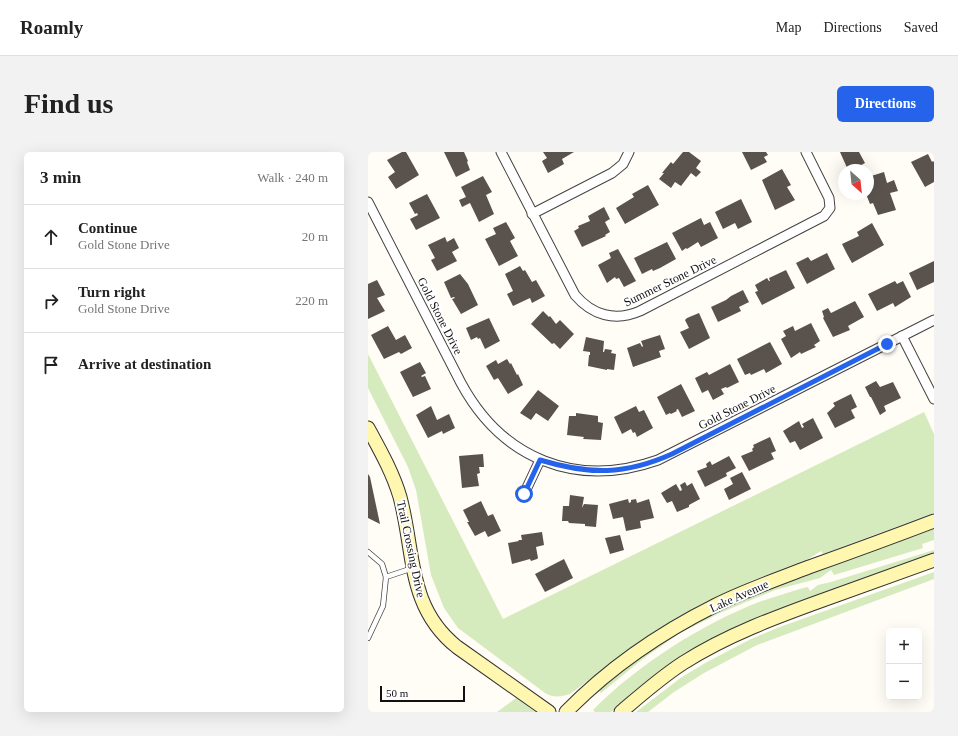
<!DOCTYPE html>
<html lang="en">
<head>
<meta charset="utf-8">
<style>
  body { margin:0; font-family:"Times New Roman",serif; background:#f2f2f2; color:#222 }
  .controls { position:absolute; right:12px; bottom:12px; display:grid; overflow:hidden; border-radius:6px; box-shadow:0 4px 16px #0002 }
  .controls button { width:36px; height:36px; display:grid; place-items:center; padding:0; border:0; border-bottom:1px solid #e0e0e0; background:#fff; color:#222; font:20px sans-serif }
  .compass { position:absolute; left:470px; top:12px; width:36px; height:36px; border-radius:50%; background:#fff; box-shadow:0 4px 16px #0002; rotate:153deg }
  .scale { position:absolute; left:12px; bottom:10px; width:85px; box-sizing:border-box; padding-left:4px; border:2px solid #111; border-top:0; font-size:11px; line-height:14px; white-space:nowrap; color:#111; -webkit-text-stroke:3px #fff; paint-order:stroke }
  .stop { position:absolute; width:12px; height:12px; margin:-9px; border:3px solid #2563eb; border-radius:50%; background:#fff }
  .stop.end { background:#2563eb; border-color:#fff; box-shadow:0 1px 4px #0008 }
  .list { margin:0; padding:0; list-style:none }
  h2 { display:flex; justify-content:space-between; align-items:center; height:52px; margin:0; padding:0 16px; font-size:17px }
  h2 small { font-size:13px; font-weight:400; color:#767676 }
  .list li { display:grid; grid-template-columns:26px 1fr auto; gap:12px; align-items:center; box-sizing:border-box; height:64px; padding:0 16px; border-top:1px solid #e0e0e0 }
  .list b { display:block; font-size:15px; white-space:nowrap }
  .list p { margin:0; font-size:13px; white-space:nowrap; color:#767676 }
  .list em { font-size:13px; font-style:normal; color:#767676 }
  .icon { flex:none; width:22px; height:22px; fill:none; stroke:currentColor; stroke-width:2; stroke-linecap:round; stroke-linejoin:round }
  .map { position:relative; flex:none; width:566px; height:560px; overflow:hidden; border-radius:6px }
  header { display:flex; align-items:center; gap:24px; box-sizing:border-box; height:56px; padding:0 20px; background:#fff; border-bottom:1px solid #e0e0e0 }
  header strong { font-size:19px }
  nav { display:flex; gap:22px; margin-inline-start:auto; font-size:14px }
  .intro { display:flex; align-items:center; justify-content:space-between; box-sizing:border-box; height:96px; padding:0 24px }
  h1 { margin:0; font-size:28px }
  .button { padding:10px 18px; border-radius:6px; background:#2563eb; color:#fff; font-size:14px; font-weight:700 }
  main { display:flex; gap:24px; padding:0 24px }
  aside { flex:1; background:#fff; border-radius:6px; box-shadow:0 4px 16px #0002 }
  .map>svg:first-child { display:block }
  .green { fill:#d5ebbd }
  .building { fill:#5a524d }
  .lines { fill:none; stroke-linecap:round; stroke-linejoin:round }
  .lane-casing { stroke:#444; stroke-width:6 }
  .street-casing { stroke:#444; stroke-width:11 }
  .secondary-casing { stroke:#333; stroke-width:15 }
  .lane { stroke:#fff; stroke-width:4.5 }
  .street { stroke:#fff; stroke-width:9 }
  .secondary { stroke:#fff6b0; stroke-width:13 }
  .route { stroke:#2563eb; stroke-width:5 }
  .labels { text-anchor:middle; stroke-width:4; stroke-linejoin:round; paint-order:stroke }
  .street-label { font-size:12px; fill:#111; stroke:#fff }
</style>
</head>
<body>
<header>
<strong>Roamly</strong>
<nav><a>Map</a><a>Directions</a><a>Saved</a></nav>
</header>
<div class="intro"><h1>Find us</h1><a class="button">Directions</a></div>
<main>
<aside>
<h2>3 min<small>Walk · 240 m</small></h2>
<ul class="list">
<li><svg class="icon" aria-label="ahead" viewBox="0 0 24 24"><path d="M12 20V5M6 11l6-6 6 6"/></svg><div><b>Continue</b><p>Gold Stone Drive</p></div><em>20 m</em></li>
<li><svg class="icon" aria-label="right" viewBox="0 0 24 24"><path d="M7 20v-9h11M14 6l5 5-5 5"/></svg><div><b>Turn right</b><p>Gold Stone Drive</p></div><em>220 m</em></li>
<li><svg class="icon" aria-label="arrive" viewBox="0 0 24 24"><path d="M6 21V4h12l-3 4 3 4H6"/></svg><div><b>Arrive at destination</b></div></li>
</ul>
</aside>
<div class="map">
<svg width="566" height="560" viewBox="0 0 566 560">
  <rect width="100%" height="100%" fill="#fffdf5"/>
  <g class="green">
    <path d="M 0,202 L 135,467 L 556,260 L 566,282 L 566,361 L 455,402 L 453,399 L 437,409 L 385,428 L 331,453 L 284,481 L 202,542 C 193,545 185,546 177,541 L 90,476 L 76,456 L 63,423 L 48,338 L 40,315 L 0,236 Z"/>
    <polygon points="566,377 566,388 554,392 555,396 466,423 463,418 452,426 407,438 352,461 312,481 276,506 233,541 231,538 264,512 295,489 328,470 365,451 415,431"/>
    <path d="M 566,398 L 566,401 L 435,449 L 306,510 L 253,551 L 243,560 L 227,560 L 225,558 C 268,514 334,472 391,450 C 405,445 420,441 435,436 L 440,435 L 442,439 L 450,433 L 463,430 Z"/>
    <polygon points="566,420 566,427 389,493 336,521 306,540 280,560 268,560 314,525 339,510 381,488 409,476"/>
    <polygon points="148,546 167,560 129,560"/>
  </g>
  <g class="building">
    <polygon points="34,0 38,0 51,23 28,37 20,25 27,20 19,8"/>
    <polygon points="76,0 96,0 100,9 99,10 102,18 88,25"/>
    <polygon points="175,0 206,0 194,7 196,12 180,21 174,9 179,6"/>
    <polygon points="315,0 321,0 333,9 328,16 333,20 328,25 323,21 313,34 307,30 303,36 291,27 296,21 294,21 303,10 305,12"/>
    <polygon points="374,0 398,0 400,3 396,5 399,10 383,18"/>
    <polygon points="472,0 491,0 497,11 486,17 485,16 480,18"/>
    <polygon points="560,2 564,10 565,9 566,10 566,30 557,35 543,10"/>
    <polygon points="414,17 423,33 419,35 427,48 407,58 394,28"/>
    <polygon points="516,20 519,31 526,28 530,39 522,41 528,58 510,63 505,51 502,52 498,42 500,42 500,25"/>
    <polygon points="115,24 124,40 118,43 126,62 111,70 102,51 94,55 91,48 98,45 93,35"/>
    <polygon points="280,33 291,53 257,72 248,56 266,45 264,42"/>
    <polygon points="59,42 72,66 48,78 42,67 50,63 49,61 47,62 41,51"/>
    <polygon points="373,47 384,70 370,77 367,71 355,77 347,60"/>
    <polygon points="236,55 242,67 237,70 242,80 237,83 238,84 214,95 206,79 211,76 210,74 222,69 220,64"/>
    <polygon points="333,66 336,73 342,70 350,86 333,95 330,90 319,97 318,96 314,99 304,81"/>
    <polygon points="138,70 147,86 142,89 150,104 131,114 117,87 128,82 125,76"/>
    <polygon points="504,71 516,93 484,111 479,102 474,92 491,84 489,80"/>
    <polygon points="77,85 79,90 86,86 91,96 84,100 89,109 69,119 63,108 67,106 60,93"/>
    <polygon points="299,90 308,107 292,116 285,119 284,117 274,122 266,106"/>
    <polygon points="250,97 268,129 256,135 251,126 248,127 247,125 239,131 230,113 243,106 241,101"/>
    <polygon points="459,101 467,117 439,132 428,111 440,105 443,109"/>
    <polygon points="566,109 566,130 549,138 541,121"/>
    <polygon points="152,114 155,119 157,118 164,130 168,128 177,144 164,151 162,146 145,154 139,142 145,139 137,122"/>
    <polygon points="418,118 427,136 394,153 387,140 390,139 387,133 399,126 401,129 402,129 401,126"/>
    <polygon points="92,122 100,132 110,153 93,162 84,147 87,146 86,145 83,146 76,130"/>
    <polygon points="9,128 17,143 9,146 17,159 0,167 0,132"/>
    <polygon points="527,129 529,132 535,129 543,145 527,155 525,151 509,159 500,142"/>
    <polygon points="375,138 381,150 371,155 373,159 350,170 343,155 358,148 363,144"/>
    <polygon points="487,149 496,165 480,174 482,178 465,185 455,166 456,165 454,159 460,156 463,161"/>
    <polygon points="175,159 181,165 182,164 188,172 192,168 206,182 192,197 186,191 184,192 163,172"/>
    <polygon points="331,161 342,186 321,197 312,180 321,176 317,168 319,166"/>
    <polygon points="121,166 132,189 117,197 112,186 110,187 109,185 103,188 98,176"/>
    <polygon points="443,171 452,189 446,193 448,195 433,202 432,200 423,206 413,187 418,184 415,179 425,174 427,179"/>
    <polygon points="20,174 28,188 37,183 44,196 33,202 31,200 16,207 3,183"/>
    <polygon points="292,183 297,197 291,199 293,205 265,215 259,196 272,191 274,195 275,194 273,189"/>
    <polygon points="218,185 236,189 235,200 236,200 237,197 244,198 243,201 248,202 246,218 239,217 239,218 220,214 221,203 222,203 222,200 215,199"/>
    <polygon points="402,190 414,212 398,221 396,217 383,223 382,221 377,223 369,207"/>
    <polygon points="139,207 142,212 143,211 149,223 150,222 155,233 140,242 130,226 126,228 118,214 128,208 130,212"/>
    <polygon points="52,210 58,221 53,224 54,225 57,224 63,237 45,245 32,220"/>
    <polygon points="362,212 371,230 359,236 358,235 353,237 356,242 345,248 340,238 334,241 327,226 339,220 341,223"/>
    <polygon points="508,229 512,235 525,230 533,246 516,254 518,259 512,263 503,245 502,245 497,235"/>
    <polygon points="313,232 327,259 314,265 310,257 308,258 309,259 303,262 302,261 298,263 289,245"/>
    <polygon points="170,238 191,254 180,269 168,261 163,268 152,261"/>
    <polygon points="483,242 489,255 483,258 487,266 467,276 459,261 467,254 465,251"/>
    <polygon points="63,254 69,268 81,262 87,276 75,282 74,279 60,286 48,263"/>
    <polygon points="268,254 271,260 276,258 285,276 269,285 267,280 265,281 263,277 254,282 246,265"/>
    <polygon points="208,261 230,264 230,270 235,271 233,288 215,287 216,285 199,283 201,264 208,264"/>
    <polygon points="445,266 455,286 432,298 427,289 422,291 415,279 431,269 434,276 436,275 434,272"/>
    <polygon points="402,285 408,299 403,301 406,307 381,319 373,304 385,299 384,297 386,295 385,293"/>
    <polygon points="115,302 116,315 111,315 112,321 109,322 111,334 94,336 91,304"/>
    <polygon points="361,304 368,316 358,321 359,324 337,335 329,319 339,315 338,312 342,309 344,313"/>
    <polygon points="374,320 383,337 361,348 356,337 365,332 362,326"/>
    <polygon points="0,322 2,325 12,372 0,366"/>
    <polygon points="317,330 319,334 324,331 332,347 321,353 321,355 309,360 304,349 299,351 293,341 308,332 312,339 314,338 312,333"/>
    <polygon points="202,343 216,345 214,356 216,352 230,353 228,375 217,374 217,372 201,371 200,369 194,369 195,354 201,354"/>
    <polygon points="260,347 261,351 263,350 263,348 268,347 269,351 281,347 286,366 272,369 273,376 258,379 255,365 245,367 241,352"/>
    <polygon points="113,349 120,364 125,362 133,379 120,385 117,379 107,384 99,370 101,370 95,358"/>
    <polygon points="174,380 176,393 168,395 170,406 169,407 163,409 162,407 144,412 140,391 151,389 150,388 154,388 153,383"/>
    <polygon points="252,383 256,398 242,402 237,386"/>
    <polygon points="196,407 205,426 177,440 167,422"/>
  </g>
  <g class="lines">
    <g class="lane-casing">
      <g id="lane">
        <polyline points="0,400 14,412 18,425"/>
        <polyline points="0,486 15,454 18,425 45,416"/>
      </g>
    </g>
    <g class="street-casing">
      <g id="street">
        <path d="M 133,0 L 207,143 C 224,163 247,170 272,159 L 456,64 L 462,56 L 461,46 L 438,0"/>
        <path d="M 0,50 L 93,231 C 134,307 208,337 290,308 L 566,168"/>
        <polyline points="164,62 244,21 255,12 261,0"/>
        <polyline points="534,184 566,247"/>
        <polyline points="156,342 172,308"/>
      </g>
    </g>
    <g class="secondary-casing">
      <g id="secondary">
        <path d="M 0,276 C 12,298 25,321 32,345 C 47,401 39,455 89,495 L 181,560"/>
        <path d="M 198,560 C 241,516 294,480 348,453 C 378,438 410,427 441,415 C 483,400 524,385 566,369"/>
        <path d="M 253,560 C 273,543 292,526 315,511 C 359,483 408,465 458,447 C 494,434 530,421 566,408"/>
      </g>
    </g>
    <use href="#lane" class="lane"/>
    <use href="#street" class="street"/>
    <use href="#secondary" class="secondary"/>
  </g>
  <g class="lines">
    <path class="route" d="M 156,342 L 172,308 C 222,323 257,323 304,302 L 519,192"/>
  </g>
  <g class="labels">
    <g class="street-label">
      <text transform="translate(302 129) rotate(-26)" y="4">Summer Stone Drive</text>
      <text transform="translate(72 164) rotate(63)" y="4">Gold Stone Drive</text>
      <text transform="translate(369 255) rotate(-27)" y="4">Gold Stone Drive</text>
      <text transform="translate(43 397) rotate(78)" y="4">Trail Crossing Drive</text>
      <text transform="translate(371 444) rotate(-24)" y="4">Lake Avenue</text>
    </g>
  </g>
</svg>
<div class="controls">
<button>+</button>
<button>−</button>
</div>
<svg class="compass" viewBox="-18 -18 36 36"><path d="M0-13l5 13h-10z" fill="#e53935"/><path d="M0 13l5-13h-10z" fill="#767676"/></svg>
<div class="scale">50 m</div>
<div class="stop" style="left:156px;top:342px"></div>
<div class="stop end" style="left:519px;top:192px"></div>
</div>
</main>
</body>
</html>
